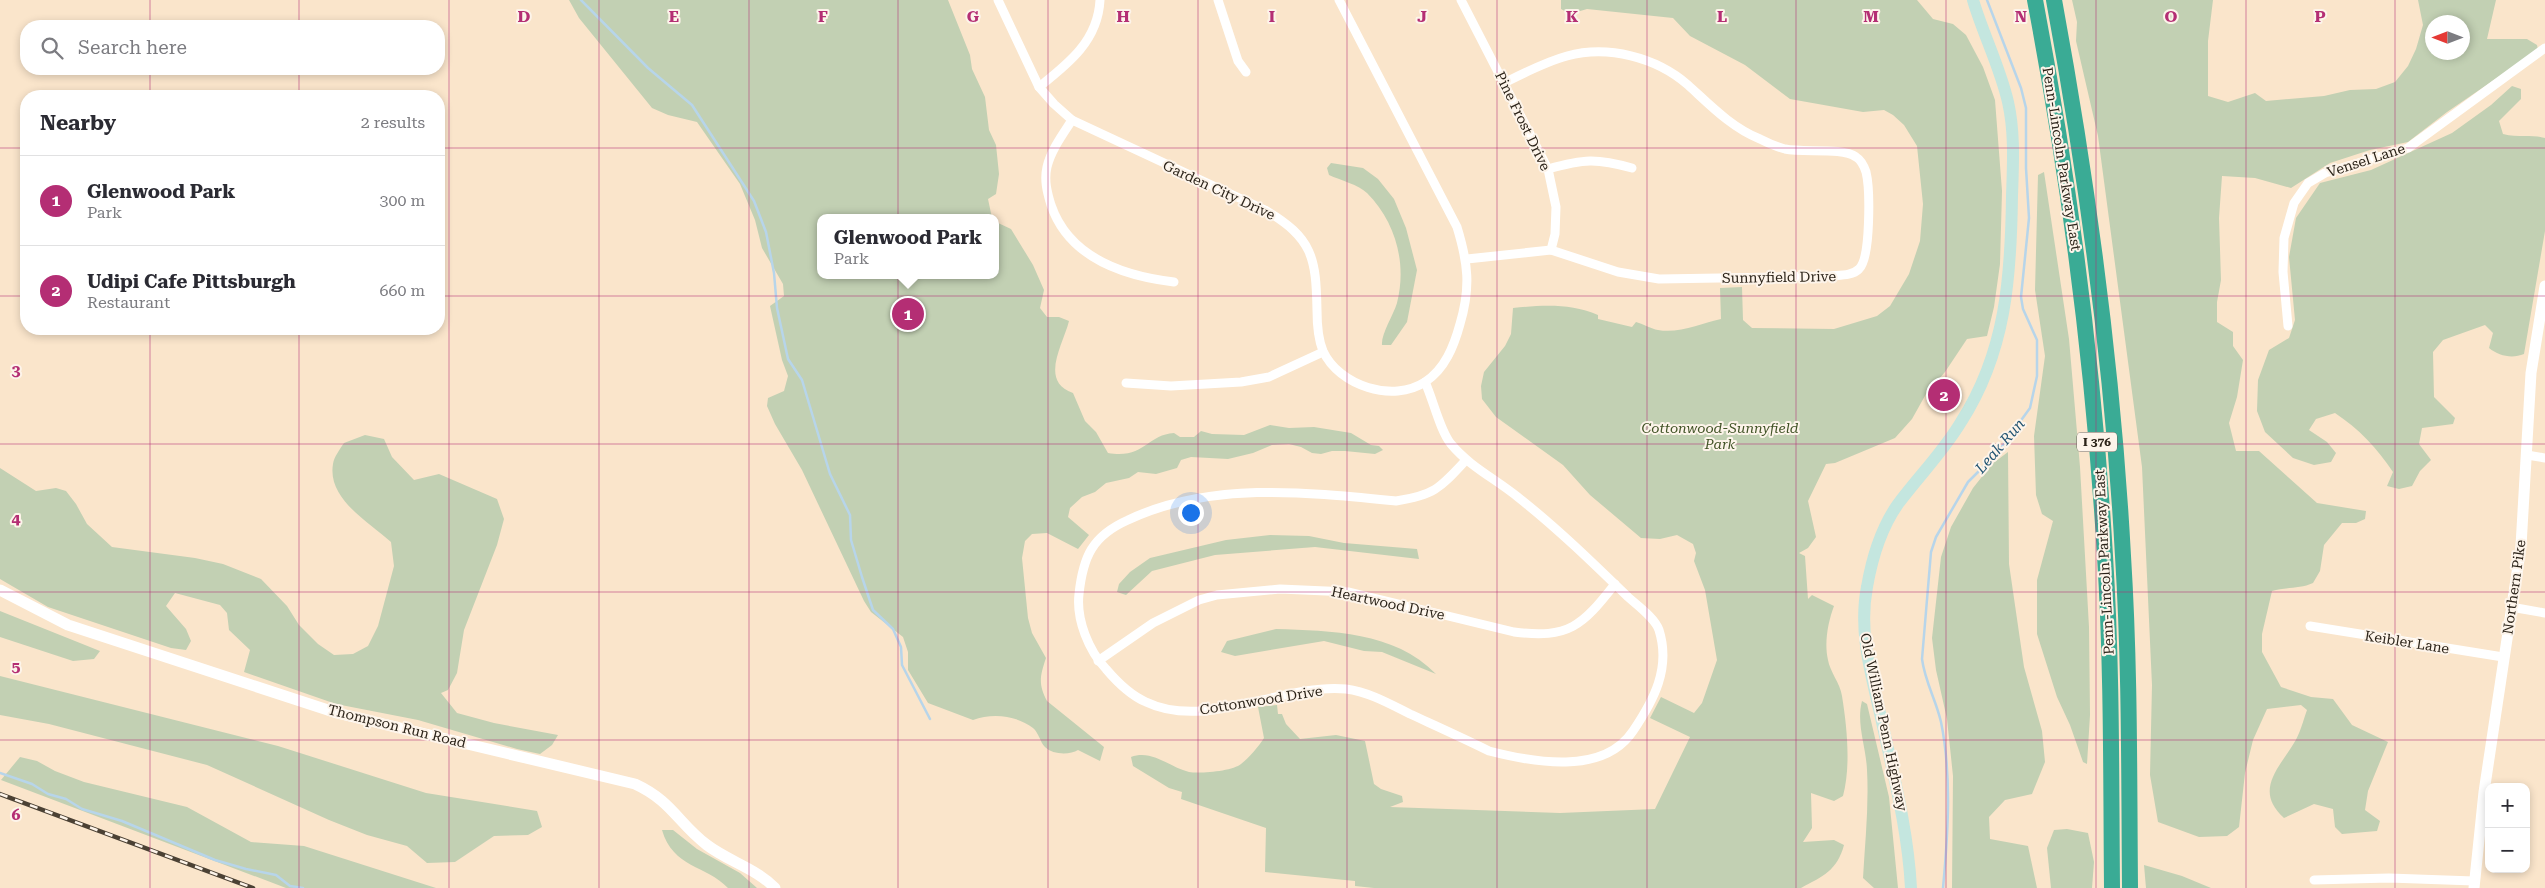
<!DOCTYPE html>
<html lang="en">
<head>
<meta charset="utf-8">
<style>
  body { margin:0; font-family:"Roboto Serif",serif; background:#f7f7f7; color:#2b2b33 }
  .controls { position:absolute; right:15px; bottom:15px; display:grid; overflow:hidden; border-radius:10px; box-shadow:0 2px 8px #0003 }
  .controls button { width:45px; height:45px; display:grid; place-items:center; padding:0; border:0; border-bottom:1px solid #e1e1e2; background:#fff; color:#2b2b33; font:25px sans-serif }
  .compass { position:absolute; left:2425px; top:15px; width:45px; height:45px; border-radius:50%; background:#fff; box-shadow:0 2px 8px #0003; rotate:270deg }
  .you { position:absolute; left:1190px; top:512px; width:18px; height:18px; margin:-12px; border:4px solid #fff; border-radius:50%; background:#1a73e8; box-shadow:0 0 0 8px #1a73e833 }
  .badge { display:grid; place-items:center; width:32px; height:32px; border-radius:50%; background:#b42e74; color:#fff; font-size:16px; font-weight:700 }
  .pin { position:absolute; translate:-50% -50%; border:2px solid #fff; box-shadow:0 1px 5px #0006 }
  .popup { position:absolute; left:817px; top:214px; width:182px; height:65px; box-sizing:border-box; display:grid; place-content:center; border-radius:10px; background:#fff; filter:drop-shadow(0 1px 4px #0005); font-size:16px; white-space:nowrap; color:#7c7c81 }
  .popup b { font-size:19px; color:#2b2b33 }
  .popup::after { content:''; position:absolute; left:50%; top:100%; margin-left:-10px; border:10px solid transparent; border-top-color:#fff }
  .list { margin:0; padding:0; list-style:none }
  h2 { display:flex; justify-content:space-between; align-items:center; height:65px; margin:0; padding:0 20px; font-size:21px }
  h2 small { font-size:16px; font-weight:400; color:#7c7c81 }
  .list li { display:grid; grid-template-columns:32px 1fr auto; gap:15px; align-items:center; box-sizing:border-box; height:90px; padding:0 20px; border-top:1px solid #e1e1e2 }
  .list b { display:block; font-size:19px; white-space:nowrap }
  .list p { margin:0; font-size:16px; white-space:nowrap; color:#7c7c81 }
  .list em { font-size:16px; font-style:normal; color:#7c7c81 }
  .icon { flex:none; width:28px; height:28px; fill:none; stroke:currentColor; stroke-width:2; stroke-linecap:round; stroke-linejoin:round }
  .map { position:relative; flex:none; width:2545px; height:888px; overflow:hidden }
  .search { position:absolute; background:#fff; box-shadow:0 2px 8px #0003; left:20px; top:20px; width:425px; height:55px; display:flex; align-items:center; gap:12px; box-sizing:border-box; padding:0 18px; border-radius:20px; color:#7c7c81; font-size:19px }
  .panel { position:absolute; background:#fff; box-shadow:0 2px 8px #0003; left:20px; top:90px; width:425px; height:245px; border-radius:20px }
  .map>svg:first-child { display:block }
  .green { fill:#c2d0b3; fill-rule:evenodd }
  .lines { fill:none; stroke-linecap:round; stroke-linejoin:round }
  .stream { stroke:#b7d5ea; stroke-width:2.5 }
  .minor { stroke:#fff; stroke-width:9 }
  .tertiary { stroke:#fff; stroke-width:11 }
  .secondary { stroke:#c4e6df; stroke-width:12 }
  .motorway { stroke:#3aab95; stroke-width:16 }
  .rail-casing { stroke:#4b4134; stroke-width:4.5 }
  .rail { stroke:#fdf4ea; stroke-width:2.5; stroke-dasharray:8; stroke-linecap:butt }
  .grid { fill:none; stroke:#b42e74; stroke-width:1; stroke-opacity:0.55 }
  .labels { text-anchor:middle; stroke-width:4; stroke-linejoin:round; paint-order:stroke }
  .shield { fill:#fdf4ea; stroke:#6a6258; stroke-width:1 }
  .shield-label { font-size:12px; font-weight:bold; fill:#2b2319 }
  .street-label { font-size:14px; fill:#2b2319; stroke:#fdf4ea }
  .park-label { font-size:14px; font-style:italic; fill:#415326; stroke:#fdf4ea }
  .water-label { font-size:15px; font-style:italic; fill:#215472; stroke:#fdf4ea }
  .grid-label { font-size:16px; text-anchor:middle; font-weight:bold; fill:#b42e74; stroke:#fdf4ea; stroke-width:4; stroke-linejoin:round; paint-order:stroke }
</style>
</head>
<body>
<div class="map">
<svg width="2545" height="888" viewBox="0 0 2545 888">
  <rect width="100%" height="100%" fill="#fae5cb"/>
  <g class="green">
    <path d="M 569,0 L 948,0 L 970,55 L 972,69 L 985,97 L 989,130 L 996,145 L 999,174 L 996,194 L 988,199 L 992,218 L 820,218 L 820,275 L 996,275 L 996,222 L 1011,229 L 1033,265 L 1044,290 L 1040,308 L 1047,317 L 1059,317 L 1069,321 C 1063,345 1039,381 1073,393 L 1085,421 L 1096,432 L 1108,453 C 1145,459 1146,435 1174,433 L 1180,437 L 1194,437 L 1201,431 L 1212,434 L 1244,435 L 1270,425 L 1289,428 L 1314,427 L 1351,433 L 1371,445 L 1379,446 L 1383,450 L 1375,454 L 1345,451 L 1332,451 L 1321,454 L 1312,453 L 1301,447 L 1289,444 L 1272,445 L 1253,453 L 1228,459 L 1191,457 L 1181,460 L 1177,468 L 1156,474 L 1138,472 L 1129,478 L 1106,483 L 1095,492 L 1082,497 L 1070,508 L 1068,517 L 1089,535 L 1078,549 L 1047,533 L 1032,534 L 1025,541 L 1022,558 L 1028,618 L 1032,633 L 1046,658 C 1040,676 1038,684 1047,701 L 1104,747 L 1100,761 L 1078,750 C 1070,755 1053,755 1045,747 C 1040,742 1039,733 1033,728 C 1016,715 992,713 973,720 L 928,703 L 908,670 L 908,652 L 903,637 L 871,612 L 864,601 L 802,470 L 775,424 L 767,406 L 768,398 L 784,391 L 788,376 L 782,360 L 770,306 L 784,296 L 783,284 L 762,248 L 755,220 L 740,184 L 697,122 L 668,115 L 652,108 L 579,18 Z"/>
    <path d="M 1561,0 L 1917,0 L 1933,19 L 1953,24 L 1966,35 L 1983,67 L 1995,100 L 2002,191 L 2000,264 L 1994,307 L 1987,336 L 1967,339 L 1945,372 L 1926,394 L 1912,419 L 1895,438 L 1835,463 L 1826,464 L 1808,501 L 1816,537 L 1808,548 L 1799,553 L 1805,556 L 1808,599 L 1812,595 L 1834,606 C 1828,622 1824,643 1828,660 C 1830,672 1840,683 1842,696 C 1847,727 1851,766 1843,796 L 1834,801 L 1811,793 L 1812,828 L 1803,842 L 1834,840 L 1844,845 C 1837,871 1823,876 1801,888 L 1374,888 L 1355,886 L 1355,881 L 1265,872 L 1266,828 L 1181,799 L 1182,792 L 1169,788 L 1133,766 L 1131,757 C 1152,749 1169,767 1189,772 C 1200,774 1233,771 1241,764 C 1250,757 1258,747 1264,738 L 1258,707 L 1277,705 L 1278,714 L 1282,714 L 1286,724 L 1300,739 L 1336,735 L 1365,741 L 1374,784 L 1381,789 L 1402,796 L 1403,802 L 1390,807 L 1560,813 L 1655,809 L 1690,737 L 1650,718 L 1661,697 L 1694,713 L 1702,703 L 1717,660 L 1705,590 L 1694,561 L 1696,553 L 1693,544 L 1677,535 L 1660,539 L 1641,538 L 1590,495 L 1563,465 L 1496,417 L 1482,399 L 1481,386 L 1484,372 L 1505,346 L 1511,334 L 1513,308 C 1543,305 1570,303 1598,315 L 1598,319 L 1632,327 L 1636,322 C 1644,324 1651,329 1658,330 C 1679,334 1702,323 1721,319 L 1720,288 L 1742,287 L 1743,320 L 1752,328 L 1834,329 L 1877,316 L 1890,306 L 1909,274 L 1920,241 L 1923,204 L 1917,146 L 1904,125 L 1893,115 L 1884,110 L 1863,112 L 1790,99 L 1745,65 L 1690,36 L 1673,18 L 1587,9 L 1570,14 L 1561,9 Z"/>
    <path d="M 2072,0 L 2213,0 L 2208,41 L 2208,96 L 2228,102 L 2255,93 L 2266,101 L 2324,96 L 2350,90 L 2376,89 L 2395,82 L 2408,66 L 2416,49 L 2423,25 L 2418,0 L 2496,0 L 2487,39 L 2527,39 L 2537,45 L 2538,50 L 2447,112 L 2408,142 L 2370,150 L 2330,163 L 2291,188 L 2255,178 L 2222,176 L 2219,218 L 2221,280 L 2217,302 L 2217,322 L 2233,332 L 2233,346 L 2243,360 L 2237,397 L 2229,423 L 2236,451 L 2259,451 L 2317,503 L 2366,511 L 2365,519 L 2356,523 L 2342,523 L 2324,545 L 2320,571 L 2313,583 C 2300,589 2286,587 2272,591 L 2262,634 L 2262,652 L 2281,687 L 2311,697 L 2333,699 L 2352,725 L 2388,742 L 2368,791 L 2365,810 L 2380,821 L 2377,831 L 2342,834 L 2335,827 L 2333,809 L 2314,804 L 2284,818 C 2254,791 2278,769 2294,743 C 2300,734 2303,721 2307,710 L 2301,705 L 2267,709 L 2253,740 L 2245,773 L 2239,827 L 2227,836 L 2199,837 L 2158,822 L 2150,775 L 2152,685 L 2142,467 L 2098,136 L 2076,41 L 2077,22 ZM 2432,22 L 2462,22 L 2462,52 L 2432,52 Z"/>
    <path d="M 2512,86 L 2521,89 L 2521,99 L 2499,121 L 2503,134 C 2518,138 2531,134 2545,138 L 2545,231 L 2524,354 C 2512,359 2499,356 2489,348 L 2493,333 L 2485,325 L 2443,340 L 2433,352 L 2434,397 L 2455,418 L 2453,424 L 2422,428 L 2419,444 L 2431,460 L 2420,471 L 2412,486 L 2399,489 L 2387,486 L 2393,472 C 2377,448 2359,429 2335,413 L 2316,419 L 2309,430 L 2327,442 L 2336,453 L 2331,462 L 2314,465 L 2293,458 L 2265,432 L 2257,411 L 2258,380 L 2269,350 L 2289,338 L 2295,320 L 2289,257 L 2296,218 L 2320,183 L 2371,170 L 2452,133 L 2491,105 Z"/>
    <path d="M 1331,163 L 1363,168 L 1378,179 L 1394,199 L 1406,228 L 1417,270 L 1407,322 L 1391,345 L 1382,345 C 1381,334 1393,316 1397,303 C 1407,264 1396,222 1367,193 C 1359,185 1340,180 1329,175 L 1327,168 Z"/>
    <polygon points="2044,172 2069,339 2080,467 2089,627 2090,715 2087,764 2083,762 2070,725 2057,697 2037,634 2037,580 2053,521 2042,514 2036,495 2034,436 2045,356 2035,290 2038,175"/>
    <path d="M 365,435 L 384,439 L 392,457 L 414,480 L 439,474 L 497,499 L 504,519 L 497,545 L 464,630 L 457,673 L 448,690 L 441,693 L 457,713 L 494,723 L 558,735 L 552,745 L 540,754 L 517,749 L 418,720 L 336,704 L 244,672 L 250,650 L 229,630 L 227,613 L 220,605 L 175,593 L 166,606 L 186,629 L 191,641 L 186,650 L 171,648 L 48,607 L 0,579 L 0,468 L 36,491 L 56,488 L 66,491 L 76,504 L 87,524 L 112,547 L 195,558 L 223,564 L 261,579 L 287,606 L 299,625 L 318,644 L 334,655 L 353,654 L 368,646 L 378,626 L 394,566 L 391,542 C 369,522 327,499 333,464 C 334,457 340,449 344,443 Z"/>
    <polygon points="2008,452 2009,564 2024,667 2042,731 2045,762 2032,794 2005,800 1989,817 1990,839 2028,846 2037,888 1952,888 1953,776 1947,719 1936,670 1932,638 1941,557 1951,527 1973,488 1992,464"/>
    <polygon points="1270,535 1309,536 1344,543 1417,549 1419,559 1315,547 1215,555 1152,571 1126,595 1117,592 1119,584 1130,572 1150,558 1226,540"/>
    <polygon points="0,611 100,651 94,659 73,661 0,637"/>
    <path d="M 1276,629 C 1331,631 1394,631 1436,674 L 1382,652 L 1364,651 L 1324,641 L 1235,656 L 1221,652 L 1227,641 Z"/>
    <polygon points="0,676 278,746 426,793 537,811 542,827 528,835 494,836 455,862 427,863 407,846 367,835 329,820 207,765 49,724 0,715"/>
    <path d="M 1862,701 L 1867,704 L 1889,797 L 1898,888 L 1874,888 L 1863,878 C 1865,842 1869,806 1867,770 C 1866,746 1856,724 1862,701 Z"/>
    <polygon points="20,757 37,761 55,771 84,782 187,807 251,842 304,846 436,888 286,888 1,780"/>
    <polygon points="2067,829 2088,833 2094,862 2092,888 2051,888 2047,848 2054,830"/>
    <path d="M 662,830 L 673,830 L 697,849 L 740,873 L 757,888 L 728,888 C 706,865 673,868 662,830 Z"/>
    <polygon points="2144,865 2182,876 2211,888 2146,888"/>
  </g>
  <g class="lines">
    <g class="stream">
      <polyline points="581,0 648,68 692,105 754,201 766,232 774,273 777,308 788,359 802,380 830,474 850,515 851,540 862,577 873,610 893,629 901,647 902,665 930,719"/>
      <polyline points="0,773 32,784 48,794 66,799 82,809 122,821 215,860 246,869 276,875 290,886 303,888"/>
      <path d="M 1943,888 C 1948,834 1952,776 1941,722 C 1936,700 1925,682 1922,659 L 1931,552 L 1936,537 L 1968,482 L 1998,452 L 2030,408 L 2037,376 L 2037,340 L 2023,309 L 2021,297 L 2029,218 L 2026,168 L 2026,108 L 2021,88 L 1987,0"/>
    </g>
    <g class="minor">
      <path d="M 998,0 L 1039,87 L 1054,104 L 1072,120 L 1265,210 C 1313,238 1316,258 1317,310 C 1317,324 1318,339 1323,351 C 1339,386 1393,403 1425,382 C 1445,369 1454,346 1460,324 C 1471,287 1468,263 1457,227 L 1339,0"/>
      <polyline points="1218,0 1238,61 1246,72"/>
      <polyline points="1461,0 1548,169 1556,207 1555,234 1551,250"/>
      <path d="M 1039,87 C 1068,64 1098,41 1100,0"/>
      <path d="M 1072,120 C 1063,134 1051,150 1047,167 C 1044,180 1047,192 1051,205 C 1069,258 1124,276 1174,282"/>
      <path d="M 1548,169 C 1584,159 1596,158 1632,168"/>
      <path d="M 1467,259 L 1551,250 L 1618,272 L 1659,279 L 1830,276 C 1840,275 1852,276 1859,269 C 1871,258 1870,188 1866,172 C 1864,166 1861,160 1856,157 C 1842,147 1804,153 1785,149 C 1777,147 1768,143 1760,139 C 1732,128 1710,105 1688,85 C 1656,57 1608,45 1567,56 C 1545,62 1524,73 1504,83"/>
      <polyline points="2288,326 2283,272 2284,238 2294,203 2308,183 2325,173 2408,148 2545,48"/>
      <path d="M 1425,382 C 1433,399 1440,431 1451,444 C 1470,467 1496,479 1519,498 C 1557,528 1593,563 1628,597 C 1637,605 1655,618 1659,630 C 1671,668 1654,700 1633,731 C 1603,776 1532,762 1489,751 C 1463,738 1436,726 1410,714 C 1390,704 1369,692 1346,689 C 1282,683 1206,731 1146,702 C 1130,695 1117,682 1106,669 C 1089,651 1076,620 1079,594 C 1083,557 1092,536 1128,520 C 1210,481 1308,492 1396,501 C 1435,495 1440,488 1466,460"/>
      <polyline points="1126,383 1171,386 1241,382 1269,377 1323,352"/>
      <polyline points="2527,455 2545,458"/>
      <polyline points="2511,607 2545,613"/>
      <polyline points="2310,626 2503,657"/>
      <path d="M 1098,661 L 1153,623 L 1199,600 L 1217,595 L 1280,589 L 1349,592 L 1514,632 C 1569,639 1582,626 1615,584"/>
      <polyline points="2314,880 2389,878 2474,881"/>
    </g>
    <g class="tertiary">
      <path d="M 0,590 L 68,625 L 337,713 L 635,784 C 672,801 678,823 707,845 C 728,861 757,869 775,888"/>
      <polyline points="2474,888 2484,792 2521,546 2531,373 2545,286"/>
    </g>
    <path class="secondary" d="M 1911,888 C 1908,831 1894,777 1882,722 C 1872,677 1858,633 1867,587 C 1872,558 1881,528 1898,504 C 1919,476 1943,452 1961,422 C 2006,352 2011,277 2012,196 C 2013,165 2015,133 2008,102 C 2000,67 1983,34 1973,0"/>
    <g class="motorway">
      <path d="M 2035,0 C 2070,184 2094,369 2105,556 C 2112,667 2111,777 2112,888"/>
      <path d="M 2054,0 C 2088,184 2113,369 2123,556 C 2130,667 2129,777 2130,888"/>
    </g>
    <g class="rail-casing">
      <polyline id="rail" points="0,794 253,888"/>
    </g>
    <use href="#rail" class="rail"/>
  </g>
  <path class="grid" d="M 150,0 L 150,26M 299,0 L 299,26M 449,0 L 449,888M 599,0 L 599,888M 749,0 L 749,888M 898,0 L 898,888M 1048,0 L 1048,888M 1198,0 L 1198,888M 1347,0 L 1347,888M 1497,0 L 1497,888M 1647,0 L 1647,888M 1796,0 L 1796,888M 1946,0 L 1946,888M 2096,0 L 2096,888M 2246,0 L 2246,888M 2395,0 L 2395,888M 150,69 L 150,96M 299,69 L 299,96M 0,148 L 26,148M 439,148 L 2545,148M 0,296 L 26,296M 439,296 L 2545,296M 150,329 L 150,888M 299,329 L 299,888M 0,444 L 2545,444M 0,592 L 2545,592M 0,740 L 2545,740"/>
  <g class="labels">
    <rect class="shield" x="2077" y="432.5" width="40" height="19" rx="4"/>
    <g class="shield-label">
      <text x="2097" y="446">I 376</text>
    </g>
    <g class="street-label">
      <text transform="translate(1523 121) rotate(64)" y="5">Pine Frost Drive</text>
      <text transform="translate(2062 159) rotate(81)" y="5">Penn-Lincoln Parkway East</text>
      <text transform="translate(2366 160) rotate(-18)" y="5">Vensel Lane</text>
      <text transform="translate(1219 190) rotate(25)" y="5">Garden City Drive</text>
      <text transform="translate(1779 277) rotate(-1)" y="5">Sunnyfield Drive</text>
      <text transform="translate(2104 562) rotate(-93)" y="5">Penn-Lincoln Parkway East</text>
      <text transform="translate(2514 587) rotate(-82)" y="5">Northern Pike</text>
      <text transform="translate(1388 603) rotate(12)" y="5">Heartwood Drive</text>
      <text transform="translate(2407 642) rotate(9)" y="5">Keibler Lane</text>
      <text transform="translate(1261 700) rotate(-9)" y="5">Cottonwood Drive</text>
      <text transform="translate(1884 722) rotate(78)" y="5">Old William Penn Highway</text>
      <text transform="translate(397 726) rotate(14)" y="5">Thompson Run Road</text>
    </g>
    <g class="park-label">
      <text x="1720" y="433">Cottonwood-Sunnyfield<tspan x="1720" dy="16">Park</tspan></text>
    </g>
    <g class="water-label">
      <text transform="translate(2000 446) rotate(-49)" y="5">Leak Run</text>
    </g>
  </g>
  <g class="grid-label">
    <text x="524" y="22">D</text>
    <text x="674" y="22">E</text>
    <text x="823" y="22">F</text>
    <text x="973" y="22">G</text>
    <text x="1123" y="22">H</text>
    <text x="1272" y="22">I</text>
    <text x="1422" y="22">J</text>
    <text x="1572" y="22">K</text>
    <text x="1722" y="22">L</text>
    <text x="1871" y="22">M</text>
    <text x="2021" y="22">N</text>
    <text x="2171" y="22">O</text>
    <text x="2320" y="22">P</text>
    <text x="16" y="376">3</text>
    <text x="16" y="524">4</text>
    <text x="16" y="672">5</text>
    <text x="16" y="820">6</text>
  </g>
</svg>
<div class="controls">
<button>+</button>
<button>−</button>
</div>
<svg class="compass" viewBox="-18 -18 36 36"><path d="M0-13l5 13h-10z" fill="#e53935"/><path d="M0 13l5-13h-10z" fill="#7c7c81"/></svg>
<div class="you"></div>
<div class="pin badge" style="left:908px;top:314px">1</div>
<div class="popup"><b>Glenwood Park</b>Park</div>
<div class="pin badge" style="left:1944px;top:395px">2</div>
<div class="search"><svg class="icon" aria-label="search" viewBox="0 0 24 24"><circle cx="10" cy="10" r="6"/><path d="M15 15l6 6"/></svg>Search here</div>
<section class="panel">
<h2>Nearby<small>2 results</small></h2>
<ul class="list">
<li><span class="badge">1</span><div><b>Glenwood Park</b><p>Park</p></div><em>300 m</em></li>
<li><span class="badge">2</span><div><b>Udipi Cafe Pittsburgh</b><p>Restaurant</p></div><em>660 m</em></li>
</ul>
</section>
</div>
</body>
</html>
